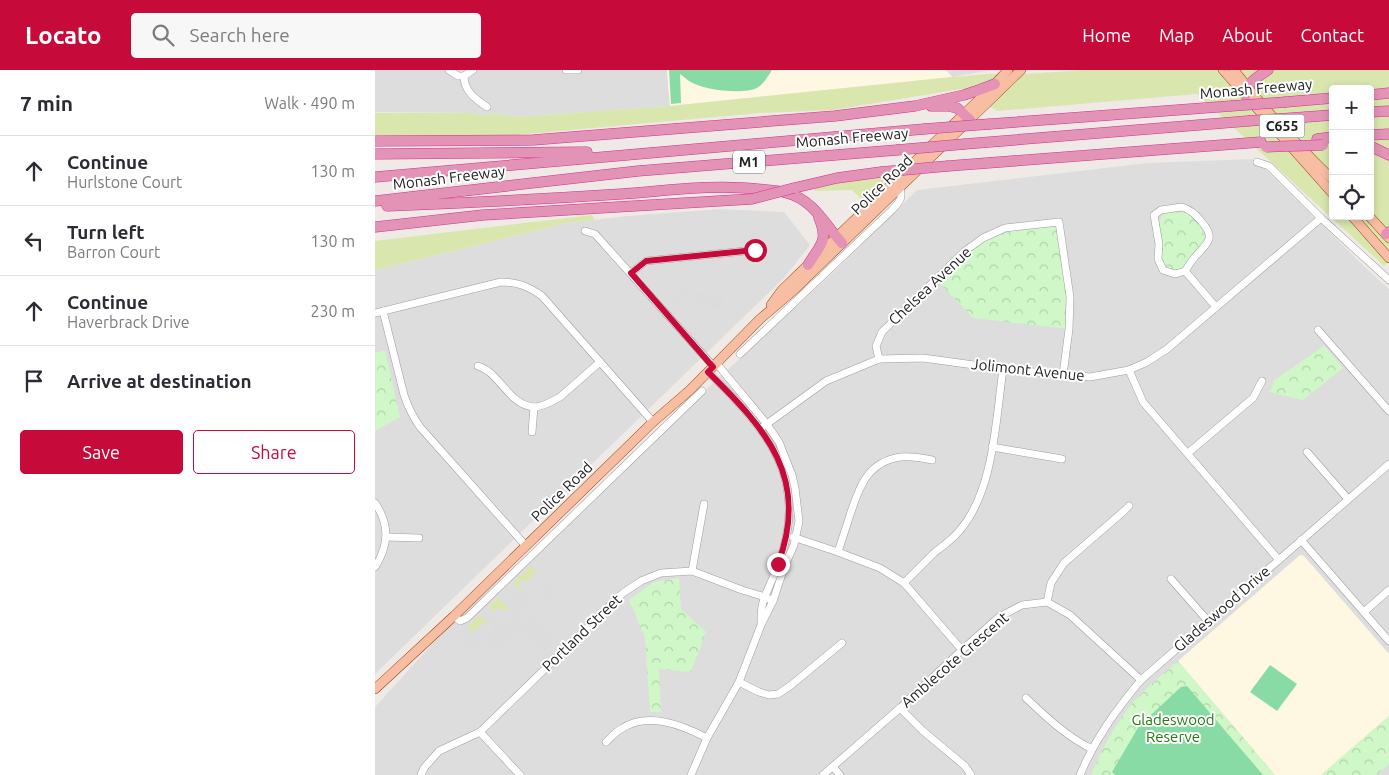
<!DOCTYPE html>
<html lang="en">
<head>
<meta charset="utf-8">
<style>
  body { margin:0; font-family:Ubuntu,sans-serif; background:#f7f7f7; color:#2b2b33 }
  .controls { position:absolute; right:15px; top:15px; display:grid; overflow:hidden; border-radius:5px; box-shadow:0 2px 8px #0003 }
  .controls button { width:45px; height:45px; display:grid; place-items:center; padding:0; border:0; border-bottom:1px solid #e1e1e2; background:#fff; color:#2b2b33; font:25px sans-serif }
  .stop { position:absolute; width:15px; height:15px; margin:-11px; border:4px solid #c60a3a; border-radius:50%; background:#fff }
  .stop.end { background:#c60a3a; border-color:#fff; box-shadow:0 1px 5px #0008 }
  .list { margin:0; padding:0; list-style:none }
  h2 { display:flex; justify-content:space-between; align-items:center; height:65px; margin:0; padding:0 20px; font-size:21px }
  h2 small { font-size:16px; font-weight:400; color:#7c7c81 }
  .list li { display:grid; grid-template-columns:32px 1fr auto; gap:15px; align-items:center; box-sizing:border-box; height:70px; padding:0 20px; border-top:1px solid #e1e1e2 }
  .list b { display:block; font-size:19px; white-space:nowrap }
  .list p { margin:0; font-size:16px; white-space:nowrap; color:#7c7c81 }
  .list em { font-size:16px; font-style:normal; color:#7c7c81 }
  .actions { display:flex; gap:10px; padding:15px 20px }
  .actions a { flex:1; padding:11px 0; border:1px solid #c60a3a; border-radius:5px; text-align:center; font-size:18px; color:#c60a3a }
  .actions .main { background:#c60a3a; color:#fff }
  .icon { flex:none; width:28px; height:28px; fill:none; stroke:currentColor; stroke-width:2; stroke-linecap:round; stroke-linejoin:round }
  .map { position:relative; flex:none; width:1014px; height:705px; overflow:hidden }
  header { display:flex; align-items:center; gap:30px; box-sizing:border-box; height:70px; padding:0 25px; background:#c60a3a; color:#fff }
  header strong { font-size:24px }
  nav { display:flex; gap:28px; margin-inline-start:auto; font-size:18px }
  .search { width:350px; height:45px; background:#f7f7f7; display:flex; align-items:center; gap:12px; box-sizing:border-box; padding:0 18px; border-radius:5px; color:#7c7c81; font-size:19px }
  main { display:flex }
  aside { flex:1; background:#fff }
  .map>svg:first-child { display:block }
  .residential { fill:#dedddd }
  .education { fill:#fef7e2 }
  .grass { fill:#d9e7af; fill-rule:evenodd }
  .park { fill:url(#park-crowns) }
  .pitch { fill:#89dba6 }
  .parking { fill:#dcdcdc }
  .lines { fill:none; stroke-linecap:round; stroke-linejoin:round }
  .minor-casing { stroke:#9d9d9d; stroke-width:8 }
  .major-casing { stroke:#944208; stroke-width:10 }
  .highway-casing { stroke:#d32f91; stroke-width:11 }
  .minor { stroke:#fff; stroke-width:7 }
  .major { stroke:#f7bea4; stroke-width:9 }
  .highway { stroke:#e393b6; stroke-width:10 }
  .highway-bridge-casing { stroke:#d32f91; stroke-width:11; stroke-linecap:butt }
  .highway-bridge { stroke:#e393b6; stroke-width:10 }
  .route { stroke:#c60a3a; stroke-width:6 }
  .labels { text-anchor:middle; stroke-width:4; stroke-linejoin:round; paint-order:stroke }
  .shield { fill:#fff; stroke:#636363; stroke-width:1 }
  .shield-label { font-size:14px; font-weight:bold; fill:#202020 }
  .street-label { font-size:15px; fill:#202020; stroke:#fff }
  .park-label { font-size:15px; fill:#237a11; stroke:#fff }
</style>
</head>
<body>
<header>
<strong>Locato</strong>
<div class="search"><svg class="icon" aria-label="search" viewBox="0 0 24 24"><circle cx="10" cy="10" r="6"/><path d="M15 15l6 6"/></svg>Search here</div>
<nav><a>Home</a><a>Map</a><a>About</a><a>Contact</a></nav>
</header>
<main>
<aside>
<h2>7 min<small>Walk · 490 m</small></h2>
<ul class="list">
<li><svg class="icon" aria-label="ahead" viewBox="0 0 24 24"><path d="M12 20V5M6 11l6-6 6 6"/></svg><div><b>Continue</b><p>Hurlstone Court</p></div><em>130 m</em></li>
<li><svg class="icon" aria-label="left" viewBox="0 0 24 24"><path d="M17 20v-9H6M10 6l-5 5 5 5"/></svg><div><b>Turn left</b><p>Barron Court</p></div><em>130 m</em></li>
<li><svg class="icon" aria-label="ahead" viewBox="0 0 24 24"><path d="M12 20V5M6 11l6-6 6 6"/></svg><div><b>Continue</b><p>Haverbrack Drive</p></div><em>230 m</em></li>
<li><svg class="icon" aria-label="arrive" viewBox="0 0 24 24"><path d="M6 21V4h12l-3 4 3 4H6"/></svg><div><b>Arrive at destination</b></div></li>
</ul>
<div class="actions"><a class="main">Save</a><a>Share</a></div>
</aside>
<div class="map">
<svg width="1014" height="705" viewBox="0 0 1014 705">
  <defs>
    <pattern id="park-crowns" width="20" height="18" patternUnits="userSpaceOnUse" patternTransform="scale(1.25)"><rect width="20" height="18" fill="#cff7c7"/><path d="M2 6a3 3 0 1 1 6 0M12 15a3 3 0 1 1 6 0" fill="none" stroke="#b1d3ab"/></pattern>
  </defs>
  <rect width="100%" height="100%" fill="#f0eae7"/>
  <g class="residential">
    <polygon points="0,0 292,0 295,36 141,47 118,43 110,46 98,43 0,42"/>
    <polygon points="571,0 616,0 577,7"/>
    <polygon points="877,89 889,98 993,200 1014,219 1014,705 0,705 0,637 70,560 461,200 542,120 772,93"/>
    <polygon points="346,139 409,142 435,175 409,208 0,604 0,200 192,153 253,146"/>
  </g>
  <g class="education">
    <polygon points="292,0 571,0 577,7 295,36"/>
    <polygon points="925,485 929,486 1014,584 1014,646 946,705 900,705 803,591"/>
  </g>
  <g class="grass">
    <path d="M 709,0 L 1014,0 L 1014,192 L 1009,196 L 822,24 L 622,41 L 586,19 L 458,40 L 385,43 L 130,66 L 0,65 L 0,43 L 99,43 L 110,46 L 118,43 L 141,47 L 295,36 L 577,7 L 615,4 L 651,4 ZM 958,19 L 995,19 L 995,146 L 958,146 Z"/>
    <polygon points="517,105 487,132 484,127 477,120 440,121 440,117 494,107"/>
    <polygon points="217,145 220,150 192,153 0,200 0,171"/>
    <polygon points="157,495 161,501 155,508 151,511 149,510 143,516 149,522 148,523 138,513"/>
    <polygon points="124,527 133,539 130,542 125,537 120,542 114,536"/>
    <polygon points="105,545 113,553 111,555 108,552 97,564 93,555"/>
  </g>
  <g class="park">
    <polygon points="793,142 812,142 825,155 831,171 811,195 804,200 794,199 789,194 787,189 788,173 784,154 787,146"/>
    <polygon points="684,152 695,227 694,259 598,248 561,209 590,181 630,158"/>
    <polygon points="949,276 968,298 928,330 894,322 898,315 898,311"/>
    <polygon points="10,280 25,347 0,361 0,283"/>
    <polygon points="304,508 306,539 331,562 316,602 284,599 286,642 275,642 270,567 254,530 279,512"/>
    <path d="M 803,591 L 900,705 L 716,705 C 724,686 733,667 745,650 C 760,627 782,609 803,591 Z"/>
    <polygon points="1014,646 1014,694 1002,705 946,705"/>
  </g>
  <g class="pitch">
    <path d="M 294,0 L 397,0 C 393,6 389,14 382,18 C 367,25 328,20 314,11 C 311,9 308,6 305,4 L 306,33 L 296,34 Z"/>
    <polygon points="895,595 922,614 902,641 875,622"/>
    <polygon points="812,616 888,705 740,705 737,702 764,656 806,617"/>
  </g>
  <g class="parking">
    <polygon points="308,220 348,226 346,238 340,238 339,240 335,240 336,235 321,233 321,225 309,223 296,235 293,232"/>
    <polygon points="174,514 183,522 173,531 166,524"/>
    <polygon points="143,520 146,524 148,523 154,531 140,547 149,556 158,547 180,570 169,581 146,560 123,582 112,571 121,561 105,545 110,541 126,557 135,548 138,551 133,538 124,527 128,523 136,533 137,532 134,528"/>
    <polygon points="93,555 95,557 96,563 97,563 100,561 111,572 103,579 101,579 98,581 86,568 90,564 91,556"/>
  </g>
  <g class="lines">
    <g class="minor-casing">
      <g id="minor">
        <polyline points="74,0 83,6 89,6"/>
        <polyline points="191,0 203,0"/>
        <path d="M 89,6 C 89,21 100,29 112,37"/>
        <polyline points="89,6 98,0"/>
        <polyline points="882,92 894,96 946,148 1014,210"/>
        <path d="M 807,137 C 816,140 820,144 826,151 C 842,169 832,173 819,188 C 816,191 813,197 810,201 L 800,204 L 788,200 L 783,189 L 784,174 L 779,145 L 786,140 Z"/>
        <polyline points="210,161 220,164 339,297"/>
        <polyline points="810,201 841,237"/>
        <polyline points="256,203 271,191 380,180"/>
        <path d="M 8,241 L 29,325 C 33,337 38,347 45,357 L 151,476"/>
        <path d="M 0,243 L 126,212 C 142,212 153,216 167,226 L 278,352"/>
        <polyline points="943,260 1014,341"/>
        <path d="M 365,284 L 517,140 C 525,131 528,129 525,116"/>
        <polyline points="504,289 501,276 507,262 590,181 608,168 630,158 684,152 695,227 694,259 688,305"/>
        <path d="M 103,296 C 106,297 110,299 113,301 C 128,312 138,336 159,337 C 168,337 178,331 185,327 L 225,292"/>
        <polyline points="754,300 768,332 904,490"/>
        <path d="M 333,302 C 386,354 431,401 408,480 C 405,491 401,502 396,512 C 393,520 388,528 387,537 C 386,542 386,547 386,552"/>
        <polyline points="385,359 451,311 504,289 548,288 628,299 715,307 754,300 772,292 792,279 946,148"/>
        <polyline points="157,362 159,337"/>
        <polyline points="617,377 687,389"/>
        <polyline points="932,382 973,429"/>
        <polyline points="813,383 878,328 887,311"/>
        <path d="M 0,433 C 15,455 14,475 0,497"/>
        <polyline points="11,467 44,468"/>
        <polyline points="418,467 463,482 505,498 529,513 587,580"/>
        <polyline points="926,470 1014,571"/>
        <path d="M 463,482 C 467,470 471,457 475,445 C 484,417 493,391 526,387 C 536,386 547,388 557,390"/>
        <polyline points="317,501 329,434"/>
        <polyline points="796,509 833,551"/>
        <path d="M 529,513 C 539,503 549,493 559,483 C 568,476 578,469 585,460 C 619,421 621,348 628,299"/>
        <polyline points="672,532 676,513 689,493 749,441 754,436"/>
        <polyline points="989,542 1014,520"/>
        <polyline points="79,546 85,551 92,548 327,321"/>
        <polyline points="364,612 384,622 394,625 403,624 415,616 467,573"/>
        <path d="M 651,628 C 672,648 691,666 717,679"/>
        <polyline points="525,638 548,661 590,696 596,705"/>
        <polyline points="105,662 145,705"/>
        <path d="M 231,672 C 236,668 240,662 246,659 C 272,641 307,655 332,668"/>
        <polyline points="458,697 465,705"/>
        <polyline points="46,705 49,698 64,681 105,662 248,523 266,511 286,503 317,501 367,520 390,527 398,531"/>
        <polyline points="316,705 332,668 364,612 386,555 398,531 410,495 419,475 424,451 420,418 417,405 404,372 391,353 342,294"/>
        <polyline points="448,705 525,638 587,580 624,547 647,535 672,532 695,545 766,610"/>
        <path d="M 705,705 C 720,669 741,640 766,610 L 1014,394"/>
      </g>
    </g>
    <g class="major-casing">
      <g id="major">
        <polyline points="848,0 958,124"/>
        <path d="M 859,0 C 889,39 923,76 958,110"/>
        <polyline points="977,146 1014,188"/>
        <polyline points="994,146 1014,168"/>
        <polyline points="396,235 407,220 620,14 633,0"/>
        <polyline points="0,619 79,546 278,352 315,320 385,249 419,220 646,0"/>
      </g>
    </g>
    <g class="highway-casing">
      <g id="highway">
        <path d="M 871,25 C 871,13 884,6 893,0"/>
        <polyline points="995,25 1014,23"/>
        <polyline points="911,32 958,28"/>
        <polyline points="556,36 573,36 582,38 595,50"/>
        <polyline points="995,42 1014,41"/>
        <polyline points="931,47 958,45"/>
        <polyline points="615,54 856,36"/>
        <polyline points="995,65 1014,64"/>
        <polyline points="942,69 958,67"/>
        <polyline points="0,71 158,70 460,46 540,36 589,25 604,20 620,14"/>
        <polyline points="590,74 873,51"/>
        <polyline points="995,76 1014,85"/>
        <polyline points="0,84 212,82"/>
        <polyline points="573,96 886,72"/>
        <polyline points="0,107 549,59"/>
        <polyline points="419,118 462,108 506,102"/>
        <polyline points="0,131 263,101 522,80"/>
        <path d="M 12,136 C 90,133 168,129 246,124 C 291,121 337,114 382,119 C 392,120 403,120 412,123 C 439,130 450,155 467,173"/>
        <polyline points="0,157 108,145 377,129"/>
        <polyline points="1011,164 1014,162"/>
        <path d="M 433,195 C 445,175 454,172 444,148"/>
      </g>
    </g>
    <use href="#minor" class="minor"/>
    <use href="#major" class="major"/>
    <use href="#highway" class="highway"/>
    <g class="highway-bridge-casing">
      <g id="highway-bridge">
        <polyline points="856,36 911,32"/>
        <polyline points="873,51 931,47"/>
        <polyline points="549,59 615,54"/>
        <polyline points="891,77 948,75"/>
        <polyline points="522,80 590,74"/>
        <polyline points="506,102 573,96"/>
        <polyline points="377,129 419,118"/>
      </g>
    </g>
    <use href="#highway-bridge" class="highway-bridge"/>
  </g>
  <g class="lines">
    <path class="route" d="M 380,180 L 271,191 L 256,203 L 338,297 L 333,302 C 392,360 435,408 403,494"/>
  </g>
  <g class="labels">
    <g class="shield">
      <rect x="884.5" y="44.5" width="45" height="23" rx="4"/>
      <rect x="358" y="80.5" width="32" height="23" rx="4"/>
    </g>
    <g class="shield-label">
      <text x="907" y="61">C655</text>
      <text x="374" y="97">M1</text>
    </g>
    <g class="street-label">
      <text transform="translate(881 19) rotate(-5)" y="5">Monash Freeway</text>
      <text transform="translate(477 68) rotate(-5)" y="5">Monash Freeway</text>
      <text transform="translate(74 108) rotate(-7)" y="5">Monash Freeway</text>
      <text transform="translate(507 115) rotate(-44)" y="5">Police Road</text>
      <text transform="translate(555 216) rotate(-43)" y="5">Chelsea Avenue</text>
      <text transform="translate(653 300) rotate(6)" y="5">Jolimont Avenue</text>
      <text transform="translate(187 422) rotate(-44)" y="5">Police Road</text>
      <text transform="translate(847 539) rotate(-41)" y="5">Gladeswood Drive</text>
      <text transform="translate(207 563) rotate(-44)" y="5">Portland Street</text>
      <text transform="translate(580 590) rotate(-41)" y="5">Amblecote Crescent</text>
    </g>
    <g class="park-label">
      <text x="798" y="655">Gladeswood<tspan x="798" dy="17">Reserve</tspan></text>
    </g>
  </g>
</svg>
<div class="controls">
<button>+</button>
<button>−</button>
<button><svg class="icon" aria-label="locate" viewBox="0 0 24 24"><circle cx="12" cy="12" r="6"/><path d="M12 2v4M12 18v4M2 12h4M18 12h4"/></svg></button>
</div>
<div class="stop" style="left:380px;top:180px"></div>
<div class="stop end" style="left:403px;top:494px"></div>
</div>
</main>
</body>
</html>
